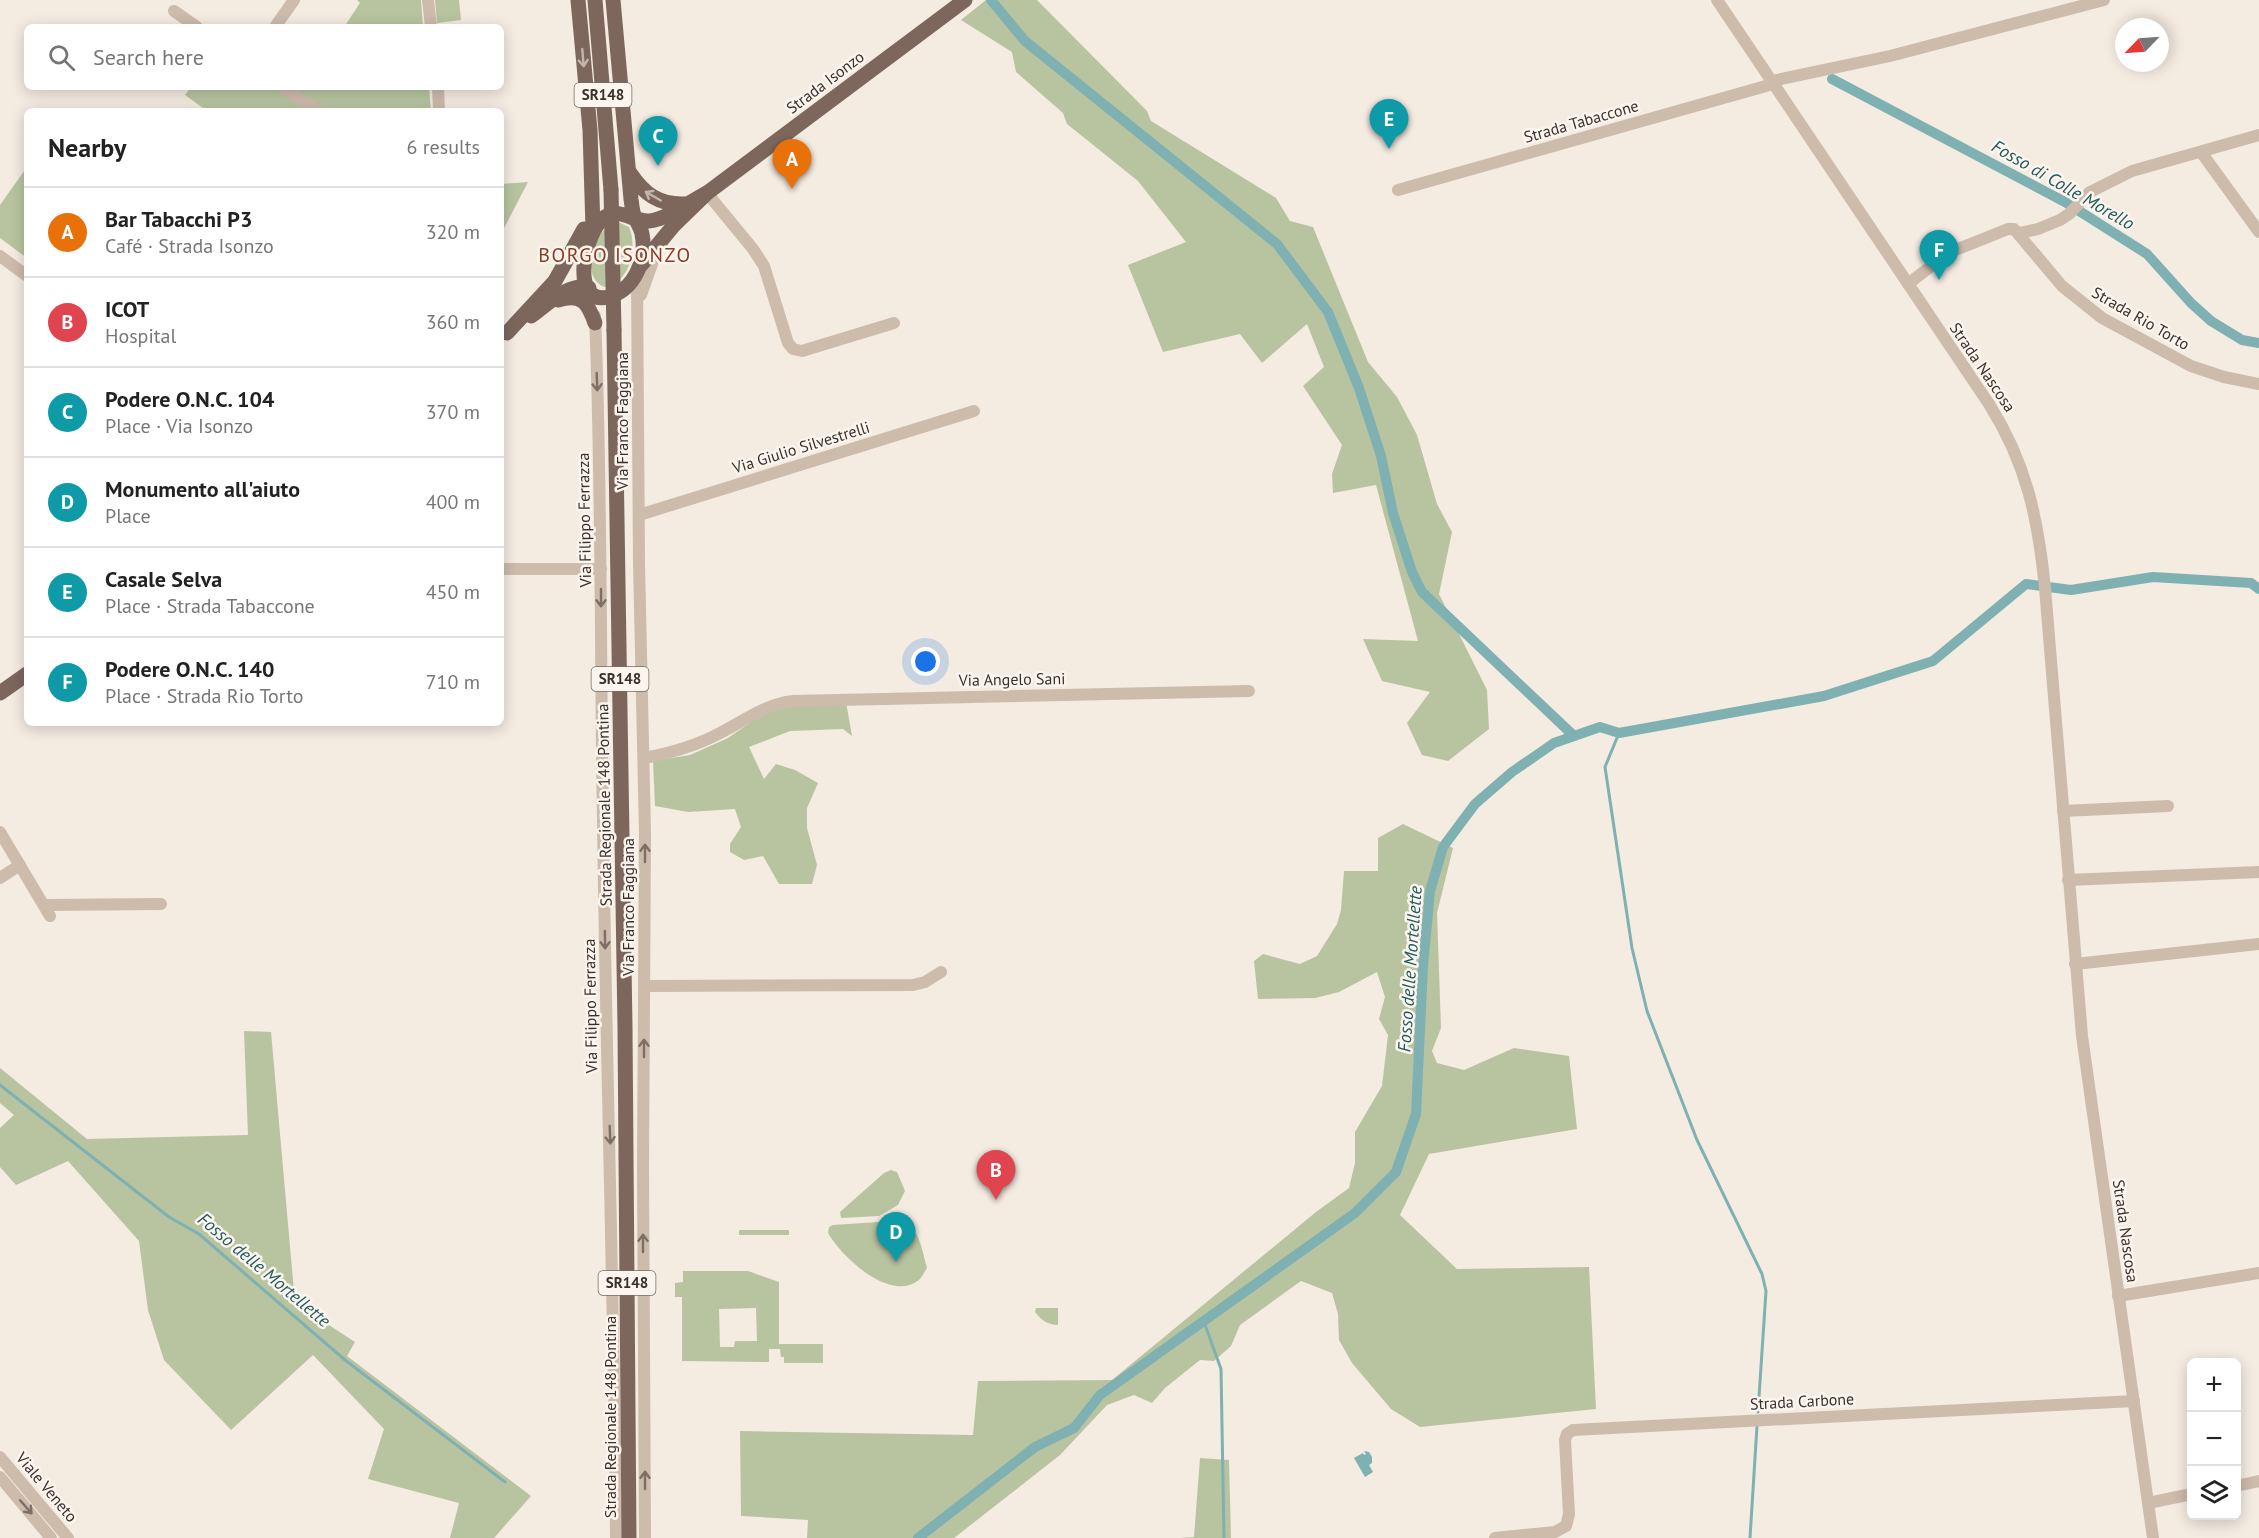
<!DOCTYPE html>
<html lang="en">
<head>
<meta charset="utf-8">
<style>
  body { margin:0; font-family:"PT Sans",sans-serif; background:#f6f6f6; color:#222 }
  .controls { position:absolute; right:18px; bottom:18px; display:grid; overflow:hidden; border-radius:9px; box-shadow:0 3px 15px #0003 }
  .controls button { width:54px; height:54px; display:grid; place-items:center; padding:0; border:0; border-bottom:2px solid #e0e0e0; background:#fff; color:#222; font:30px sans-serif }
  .compass { position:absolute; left:2115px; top:18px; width:54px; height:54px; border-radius:50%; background:#fff; box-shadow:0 3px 15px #0003; rotate:245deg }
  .you { position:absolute; left:926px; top:662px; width:21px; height:21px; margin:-15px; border:4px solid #fff; border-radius:50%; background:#1a73e8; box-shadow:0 0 0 9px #1a73e833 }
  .badge { display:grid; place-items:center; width:39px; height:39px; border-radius:50%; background:#2563eb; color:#fff; font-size:20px; font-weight:700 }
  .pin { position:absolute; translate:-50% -50px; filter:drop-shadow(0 2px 3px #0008) }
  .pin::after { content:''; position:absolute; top:32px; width:21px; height:18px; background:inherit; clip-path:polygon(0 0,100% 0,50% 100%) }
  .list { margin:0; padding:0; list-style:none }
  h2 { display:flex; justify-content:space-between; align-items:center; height:78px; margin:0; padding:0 24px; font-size:26px }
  h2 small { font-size:20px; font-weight:400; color:#767676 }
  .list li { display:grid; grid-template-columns:39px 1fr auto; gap:18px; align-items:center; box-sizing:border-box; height:90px; padding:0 24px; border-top:2px solid #e0e0e0 }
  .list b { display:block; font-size:22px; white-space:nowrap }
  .list p { margin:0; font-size:20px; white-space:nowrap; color:#767676 }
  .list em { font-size:20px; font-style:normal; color:#767676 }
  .icon { flex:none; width:33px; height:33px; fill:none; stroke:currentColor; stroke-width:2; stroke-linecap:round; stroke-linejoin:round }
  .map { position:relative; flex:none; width:2259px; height:1538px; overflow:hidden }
  .search { position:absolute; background:#fff; box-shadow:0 3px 15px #0003; left:24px; top:24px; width:480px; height:66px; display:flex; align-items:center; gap:15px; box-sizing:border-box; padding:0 21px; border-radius:9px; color:#767676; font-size:22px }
  .panel { position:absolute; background:#fff; box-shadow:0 3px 15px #0003; left:24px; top:108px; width:480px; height:618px; border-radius:9px }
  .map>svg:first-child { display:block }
  .green { fill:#b8c4a0; fill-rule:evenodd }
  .water { fill:#7fb0b2 }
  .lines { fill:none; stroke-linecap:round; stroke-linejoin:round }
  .stream { stroke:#7fb0b2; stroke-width:3 }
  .canal { stroke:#7fb0b2; stroke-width:10 }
  .minor { stroke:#cdbbac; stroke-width:12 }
  .major { stroke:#7d675c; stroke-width:15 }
  .major-bridge { stroke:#7d675c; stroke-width:15 }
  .oneway { stroke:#c2b5ac }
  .oneway2 { stroke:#7d6f65 }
  .labels { text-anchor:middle; stroke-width:5; stroke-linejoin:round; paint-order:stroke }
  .shield { fill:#fbf5ee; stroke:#756b66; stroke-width:1.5 }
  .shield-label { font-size:15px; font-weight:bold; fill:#3b302b }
  .street-label { font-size:16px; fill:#3b302b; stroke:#fbf5ee }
  .water-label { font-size:18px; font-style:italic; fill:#1f5a5e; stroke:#fbf5ee }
  .quarter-label { font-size:20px; letter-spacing:1.5px; fill:#8c3b22; stroke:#fbf5ee }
</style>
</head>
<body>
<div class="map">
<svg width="2259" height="1538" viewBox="0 0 2259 1538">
  <rect width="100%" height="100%" fill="#f4ebe1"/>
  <g class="green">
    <polygon points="357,0 421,0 423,27 344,27 360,3"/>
    <polygon points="435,0 459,0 461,20 437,23"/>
    <polygon points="986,0 1037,0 1147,111 1151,121 1276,198 1290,221 1313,227 1368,362 1397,397 1417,435 1437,504 1452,532 1439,594 1487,690 1489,729 1448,761 1422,755 1407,723 1430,692 1382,681 1363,639 1418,641 1376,485 1333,493 1332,474 1342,445 1303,386 1324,367 1307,324 1262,363 1240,334 1163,352 1128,265 1186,242 1138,181 1067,124 1063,113 1016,72 1012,52 961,20"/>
    <polygon points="191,87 276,87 313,111 207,111 185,95"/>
    <polygon points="291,87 429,87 431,111 327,111"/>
    <polygon points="27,167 27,258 0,238 0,205"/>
    <polygon points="528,182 501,234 501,184"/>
    <path d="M 618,222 L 629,227 C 638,247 630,284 604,287 C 582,277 591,241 606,228 C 609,225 614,224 618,222 Z"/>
    <polygon points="846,702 852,736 843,729 790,731 749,747 764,779 776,764 795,770 818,783 807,808 807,828 817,865 812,884 779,884 763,856 744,860 730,852 730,844 741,827 735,809 688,812 655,806 653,761 690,755 728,738 761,715 782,708"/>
    <polygon points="1403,824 1453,848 1437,913 1441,1028 1432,1051 1437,1063 1464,1070 1514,1048 1569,1056 1577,1129 1429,1154 1400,1215 1457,1269 1589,1267 1596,1409 1420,1427 1391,1409 1352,1363 1339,1340 1338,1314 1332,1293 1301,1281 1240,1325 1231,1346 1214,1361 1200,1360 1165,1388 1152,1403 1134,1395 1107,1405 1060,1455 954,1538 807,1538 808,1520 741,1516 740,1431 973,1435 978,1381 1112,1380 1316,1212 1349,1188 1355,1163 1355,1132 1382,1086 1388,1035 1379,1019 1385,997 1377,972 1339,992 1315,998 1258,999 1254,961 1263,954 1300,964 1317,956 1337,924 1341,910 1344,871 1378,871 1378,838"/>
    <polygon points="244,1031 271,1032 295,1303 355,1342 347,1356 531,1496 494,1538 450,1538 459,1503 368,1479 384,1429 313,1355 231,1430 164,1360 148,1310 139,1241 68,1161 16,1185 0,1167 0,1128 14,1115 0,1103 0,1068 87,1139 248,1135"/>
    <polygon points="891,1170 897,1172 905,1191 898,1205 879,1216 841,1218 840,1212 884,1173"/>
    <path d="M 893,1221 C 920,1222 921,1247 927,1268 C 925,1271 922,1277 919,1280 C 890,1303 842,1257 828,1233 L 829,1227 L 833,1225 Z"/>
    <rect x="739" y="1230" width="50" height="5"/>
    <path d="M 683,1271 L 748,1271 L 779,1282 L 779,1344 L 823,1344 L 823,1363 L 784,1363 L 784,1357 L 781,1357 L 780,1349 L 769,1349 L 769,1362 L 682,1361 L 682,1297 L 675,1297 L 675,1283 L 683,1282 ZM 756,1308 L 757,1341 L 735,1341 L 734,1347 L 720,1347 L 719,1309 Z"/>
    <path d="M 1036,1308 L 1058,1308 L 1058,1325 C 1048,1325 1041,1320 1035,1312 Z"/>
    <polygon points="1200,1458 1229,1460 1231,1538 1179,1538 1194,1537"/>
  </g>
  <polygon class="water" points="1364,1451 1369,1452 1372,1457 1372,1463 1369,1465 1373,1472 1365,1477 1354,1458 1363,1453 1364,1455 1366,1454"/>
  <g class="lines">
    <g class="stream">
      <polyline points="1619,733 1605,767 1632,948 1647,1011 1697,1140 1762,1274 1766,1291 1758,1412"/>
      <polyline points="0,1085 169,1217 199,1234 345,1360 505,1482"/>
      <polyline points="1204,1322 1221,1369 1224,1538"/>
      <polyline points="1750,1538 1757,1426"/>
    </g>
    <g class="canal">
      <polyline points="991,0 1025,41 1277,244 1328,312 1359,388 1381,456 1393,513 1412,572 1422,592 1574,736"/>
      <polyline points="1832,79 2065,202 2147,254 2191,303 2211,321 2242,340 2259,343"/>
      <polyline points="918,1538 1035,1447 1074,1428 1100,1395 1355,1213 1396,1172 1416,1114 1423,966 1430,891 1443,847 1475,804 1512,772 1554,743 1600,727 1619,733 1824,696 1933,661 2026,584 2071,590 2153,577 2251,583 2259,589"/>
    </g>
    <g class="minor">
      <polyline points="428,0 431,27"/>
      <path d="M 1717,0 L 1989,404 C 2027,464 2038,519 2045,588 L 2082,1036 L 2153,1538"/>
      <polyline points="174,11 197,27"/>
      <polyline points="275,27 294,0"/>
      <polyline points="1772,81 1890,56 2104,0"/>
      <polyline points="282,87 319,111"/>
      <polyline points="438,87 439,111"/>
      <polyline points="2201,152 2259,232"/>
      <polyline points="1398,190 1773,84"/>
      <polyline points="707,193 753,249 764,266 788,343 793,349 802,351 894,323"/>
      <polyline points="2019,233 2038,229 2060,220 2069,214 2090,192 2132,171 2259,135"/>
      <polyline points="0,256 27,276"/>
      <polyline points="637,276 639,563 645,833 643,1167 645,1538"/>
      <polyline points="1908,284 1948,253 2008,229 2014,229 2062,286 2102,318 2191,366 2224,377 2259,384"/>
      <polyline points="641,295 658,247"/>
      <path d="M 595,316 C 602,484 600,652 603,820 C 606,1059 614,1298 616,1538"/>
      <polyline points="639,515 974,411"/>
      <polyline points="501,569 601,569"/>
      <path d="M 644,758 C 671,753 696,746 720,733 C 744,721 765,704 793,701 L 1249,691"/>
      <polyline points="2063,811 2168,806"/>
      <polyline points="0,832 50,916"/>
      <polyline points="0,878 20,865"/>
      <polyline points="2068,880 2259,872"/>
      <polyline points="44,905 161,904"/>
      <polyline points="2075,964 2259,944"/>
      <polyline points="644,986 913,985 925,982 941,972"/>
      <polyline points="2118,1296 2259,1273"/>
      <polyline points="0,1457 68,1538"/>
      <polyline points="0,1477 51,1538"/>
      <polyline points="2236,1486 2259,1481"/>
      <polyline points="2148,1503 2192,1494"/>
      <polyline points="1495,1538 1555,1532 1566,1526 1569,1514 1565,1440 1567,1434 1573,1430 2134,1401"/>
    </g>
    <g class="major">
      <polyline points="578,0 590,130 593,229"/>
      <polyline points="595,0 611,190"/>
      <path d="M 613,0 L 631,199 C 632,205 632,212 635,217 C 637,223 641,228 642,234 C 647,259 635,290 608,297 C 570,306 583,232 605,217 C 620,207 633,222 649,221 C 666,220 691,201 707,193"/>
      <path d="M 630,173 C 644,194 659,205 685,204"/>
      <polyline points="642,264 674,225 707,193 965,0"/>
      <path d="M 558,300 C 582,293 588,303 595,323"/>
      <path d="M 531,316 C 547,305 568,282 589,288"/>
      <polyline points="614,330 625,1028 629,1538"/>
      <polyline points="507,333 555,281 584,229"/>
      <polyline points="0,693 27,674"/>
    </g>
    <polyline class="major-bridge" points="611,190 614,330"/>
  </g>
  <defs><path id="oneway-shaft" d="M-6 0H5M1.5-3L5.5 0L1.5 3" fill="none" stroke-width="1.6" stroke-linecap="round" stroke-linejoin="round" transform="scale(1.5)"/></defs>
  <g class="oneway">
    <use href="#oneway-shaft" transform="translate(583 58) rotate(85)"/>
    <use href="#oneway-shaft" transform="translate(653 196) rotate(-150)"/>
  </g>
  <g class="oneway2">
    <use href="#oneway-shaft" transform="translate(597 382) rotate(88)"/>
    <use href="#oneway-shaft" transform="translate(601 598) rotate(90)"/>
    <use href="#oneway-shaft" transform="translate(645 853) rotate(-90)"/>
    <use href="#oneway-shaft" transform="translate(605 940) rotate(89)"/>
    <use href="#oneway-shaft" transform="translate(644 1048) rotate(-90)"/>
    <use href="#oneway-shaft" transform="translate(610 1135) rotate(88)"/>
    <use href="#oneway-shaft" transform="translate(643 1243) rotate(-90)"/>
    <use href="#oneway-shaft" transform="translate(645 1480) rotate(-90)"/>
    <use href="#oneway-shaft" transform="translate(26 1507) rotate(49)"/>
  </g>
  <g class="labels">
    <g class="shield">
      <rect x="574.5" y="83" width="57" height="24" rx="4.5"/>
      <rect x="591.5" y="667" width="57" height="24" rx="4.5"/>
      <rect x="598.5" y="1271" width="57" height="24" rx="4.5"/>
    </g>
    <g class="shield-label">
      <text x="603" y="100">SR148</text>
      <text x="620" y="684">SR148</text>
      <text x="627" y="1288">SR148</text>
    </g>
    <g class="street-label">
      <text transform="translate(825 82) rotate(-37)" y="6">Strada Isonzo</text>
      <text transform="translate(1581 121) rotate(-16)" y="6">Strada Tabaccone</text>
      <text transform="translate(2141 318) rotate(30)" y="6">Strada Rio Torto</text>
      <text transform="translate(1983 367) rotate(56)" y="6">Strada Nascosa</text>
      <text transform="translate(622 421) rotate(-90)" y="6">Via Franco Faggiana</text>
      <text transform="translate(801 447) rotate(-17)" y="6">Via Giulio Silvestrelli</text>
      <text transform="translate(584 520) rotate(-91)" y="6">Via Filippo Ferrazza</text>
      <text transform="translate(1012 679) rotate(-1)" y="6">Via Angelo Sani</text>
      <text transform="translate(604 805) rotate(-91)" y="6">Strada Regionale 148 Pontina</text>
      <text transform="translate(628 907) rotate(-90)" y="6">Via Franco Faggiana</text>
      <text transform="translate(590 1006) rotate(-91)" y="6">Via Filippo Ferrazza</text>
      <text transform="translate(2126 1231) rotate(82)" y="6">Strada Nascosa</text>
      <text transform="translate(1802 1401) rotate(-3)" y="6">Strada Carbone</text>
      <text transform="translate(610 1417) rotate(-90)" y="6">Strada Regionale 148 Pontina</text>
      <text transform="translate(47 1487) rotate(50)" y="6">Viale Veneto</text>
    </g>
    <g class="water-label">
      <text transform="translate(2063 185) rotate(30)" y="6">Fosso di Colle Morello</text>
      <text transform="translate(1410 969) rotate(-86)" y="6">Fosso delle Mortellette</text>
      <text transform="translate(264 1270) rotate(40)" y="6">Fosso delle Mortellette</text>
    </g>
    <g class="quarter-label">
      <text x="615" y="262">BORGO ISONZO</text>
    </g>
  </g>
</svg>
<div class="controls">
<button>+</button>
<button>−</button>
<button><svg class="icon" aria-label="layers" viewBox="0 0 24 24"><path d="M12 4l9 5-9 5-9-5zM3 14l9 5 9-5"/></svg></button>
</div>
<svg class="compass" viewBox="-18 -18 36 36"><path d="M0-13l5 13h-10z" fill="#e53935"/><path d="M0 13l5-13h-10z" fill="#767676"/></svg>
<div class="you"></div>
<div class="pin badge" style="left:792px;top:189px;background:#e8710a">A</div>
<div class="pin badge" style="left:996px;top:1200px;background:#e0444e">B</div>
<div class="pin badge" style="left:658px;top:166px;background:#0f9aa8">C</div>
<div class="pin badge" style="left:896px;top:1262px;background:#0f9aa8">D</div>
<div class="pin badge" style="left:1389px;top:149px;background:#0f9aa8">E</div>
<div class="pin badge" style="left:1939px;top:280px;background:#0f9aa8">F</div>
<div class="search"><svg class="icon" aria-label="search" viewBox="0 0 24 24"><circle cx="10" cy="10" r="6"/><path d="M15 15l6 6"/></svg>Search here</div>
<section class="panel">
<h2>Nearby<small>6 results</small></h2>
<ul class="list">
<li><span class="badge" style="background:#e8710a">A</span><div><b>Bar Tabacchi P3</b><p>Café · Strada Isonzo</p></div><em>320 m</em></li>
<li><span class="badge" style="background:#e0444e">B</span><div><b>ICOT</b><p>Hospital</p></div><em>360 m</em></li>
<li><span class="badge" style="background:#0f9aa8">C</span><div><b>Podere O.N.C. 104</b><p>Place · Via Isonzo</p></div><em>370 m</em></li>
<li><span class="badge" style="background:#0f9aa8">D</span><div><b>Monumento all'aiuto</b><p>Place</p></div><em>400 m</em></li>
<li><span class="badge" style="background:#0f9aa8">E</span><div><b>Casale Selva</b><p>Place · Strada Tabaccone</p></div><em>450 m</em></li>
<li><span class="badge" style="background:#0f9aa8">F</span><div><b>Podere O.N.C. 140</b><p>Place · Strada Rio Torto</p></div><em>710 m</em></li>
</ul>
</section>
</div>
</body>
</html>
